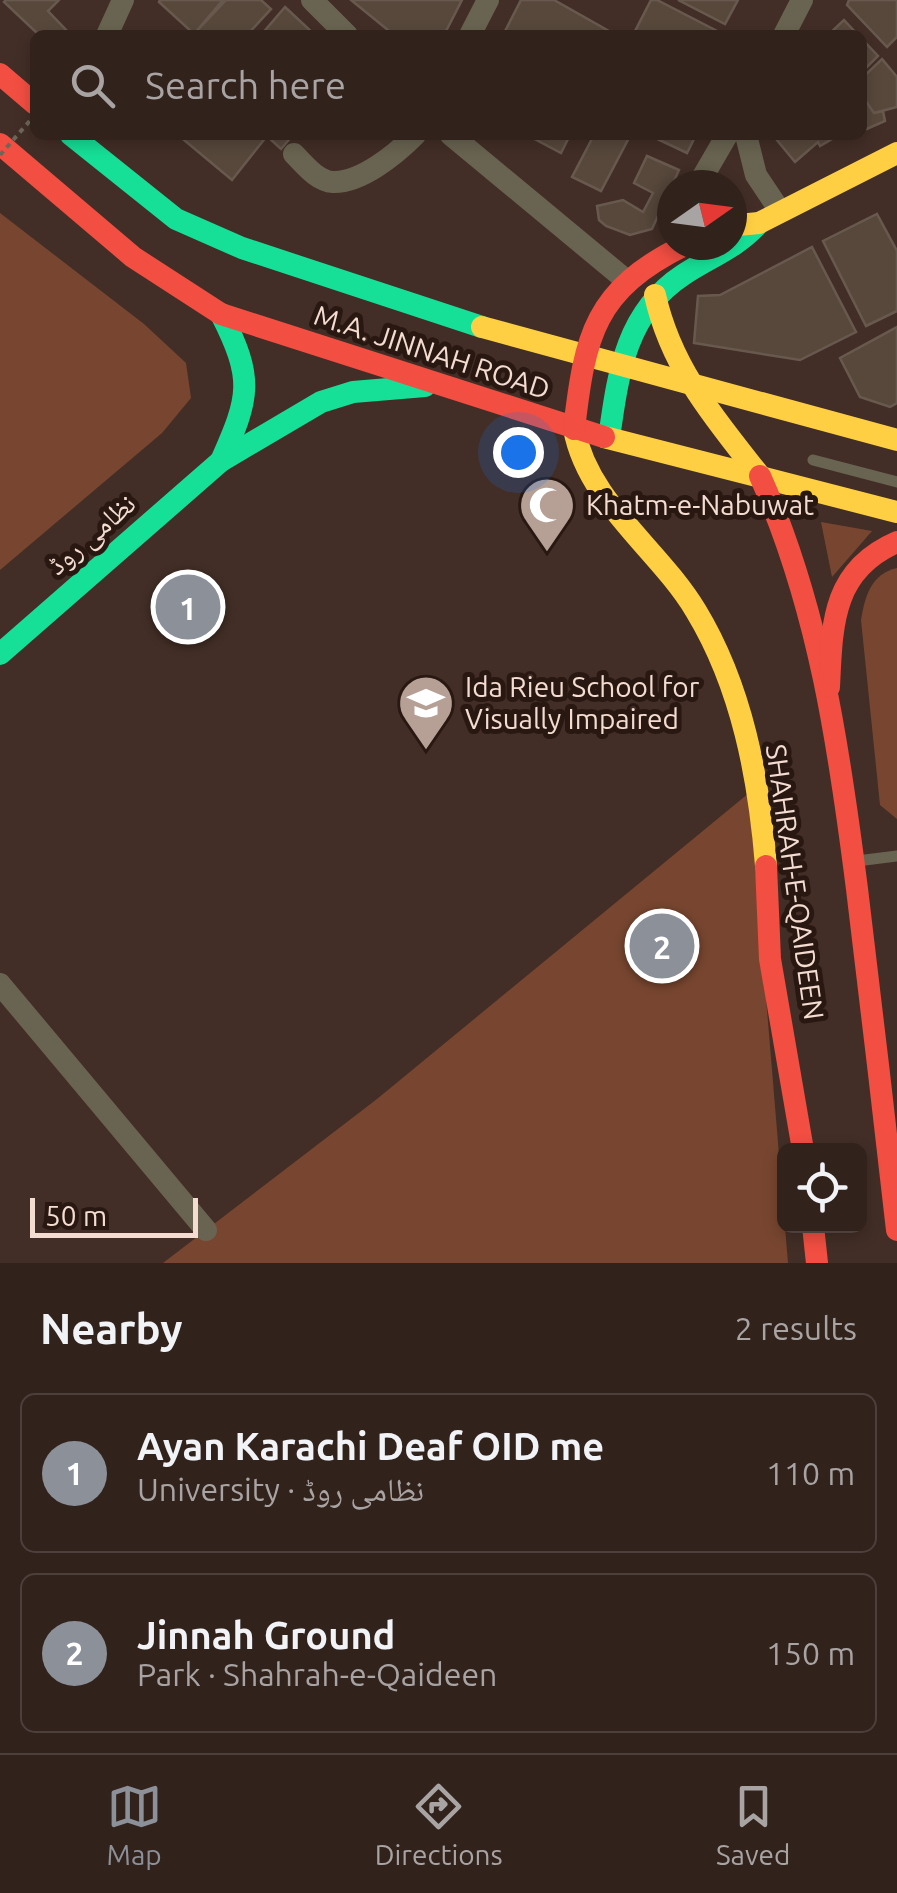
<!DOCTYPE html>
<html lang="en">
<head>
<meta charset="utf-8">
<style>
  body { margin:0; font-family:Ubuntu,"Noto Naskh Arabic",sans-serif; background:#3d2f29; color:#f1f3f6 }
  .controls { position:absolute; right:30px; bottom:30px; display:grid; overflow:hidden; border-radius:15px; box-shadow:0 5px 15px #0003 }
  .controls button { width:90px; height:90px; display:grid; place-items:center; padding:0; border:0; border-bottom:2px solid #4d3f3b; background:#32221c; color:#f1f3f6; font:50px sans-serif }
  .compass { position:absolute; left:657px; top:170px; width:90px; height:90px; border-radius:50%; background:#32221c; box-shadow:0 5px 15px #0003; rotate:76deg }
  .scale { position:absolute; left:30px; bottom:25px; width:168px; box-sizing:border-box; padding-left:10px; border:5px solid #f4dcd1; border-top:0; font-size:28px; line-height:35px; white-space:nowrap; color:#f4dcd1; -webkit-text-stroke:8px #291811; paint-order:stroke }
  .you { position:absolute; left:518px; top:452px; width:35px; height:35px; margin:-25px; border:8px solid #fff; border-radius:50%; background:#1a73e8; box-shadow:0 0 0 15px #1a73e833 }
  .badge { display:grid; place-items:center; width:65px; height:65px; border-radius:50%; background:#8c9099; color:#fff; font-size:32px; font-weight:700 }
  .pin { position:absolute; translate:-50% -50%; border:5px solid #fff; box-shadow:0 2px 10px #0006 }
  .list { margin:0; padding:0; list-style:none }
  h2 { display:flex; justify-content:space-between; align-items:center; height:130px; margin:0; padding:0 40px; font-size:42px }
  h2 small { font-size:32px; font-weight:400; color:#a8a4a3 }
  .list li { display:grid; grid-template-columns:65px 1fr auto; gap:30px; align-items:center; box-sizing:border-box; height:160px; margin:0 20px 20px; padding:0 20px; border:2px solid #4d3f3b; border-radius:15px }
  .list b { display:block; font-size:38px; white-space:nowrap }
  .list p { margin:0; font-size:32px; white-space:nowrap; color:#a8a4a3 }
  .list em { font-size:32px; font-style:normal; color:#a8a4a3 }
  .icon { flex:none; width:55px; height:55px; fill:none; stroke:currentColor; stroke-width:2; stroke-linecap:round; stroke-linejoin:round }
  .map { position:relative; flex:none; width:897px; height:1263px; overflow:hidden }
  .search { position:absolute; background:#32221c; box-shadow:0 5px 15px #0003; left:30px; right:30px; top:30px; height:110px; display:flex; align-items:center; gap:25px; box-sizing:border-box; padding:0 35px; border-radius:15px; color:#a8a4a3; font-size:38px }
  .sheet { height:490px; background:#32221c }
  nav { display:flex; justify-content:space-around; align-items:center; box-sizing:border-box; height:140px; border-top:2px solid #4d3f3b; background:#32221c; font-size:28px; color:#a8a4a3 }
  nav a { display:grid; justify-items:center; gap:5px }
  nav .on { color:#8c9099 }
  .map>svg:first-child { display:block }
  .green { fill:#784630 }
  .building { fill:#58483c; stroke:#68594f; stroke-width:2.5 }
  .lines { fill:none; stroke-linecap:round; stroke-linejoin:round }
  .lane { stroke:#696451; stroke-width:11 }
  .street { stroke:#696451; stroke-width:22 }
  .fast { stroke:#16e098; stroke-width:22 }
  .slow { stroke:#ffcf43; stroke-width:22 }
  .jam { stroke:#f24e42; stroke-width:22 }
  .path-bridge { stroke:#6e6759; stroke-width:4; stroke-dasharray:5 5; stroke-linecap:butt }
  .labels { text-anchor:middle; stroke-width:10; stroke-linejoin:round; paint-order:stroke }
  .street-label { font-size:28px; fill:#f4dcd1; stroke:#291811 }
  .poi-label { font-size:28px; fill:#f4dcd1; stroke:#291811; text-anchor:start }
</style>
</head>
<body>
<div class="map">
<svg width="897" height="1263" viewBox="0 0 897 1263">
  <rect width="100%" height="100%" fill="#422e26"/>
  <g class="green">
    <polygon points="0,213 144,324 186,363 191,398 162,433 0,570"/>
    <polygon points="821,522 872,531 832,577"/>
    <path d="M 897,568 L 897,819 L 880,805 L 861,620 C 865,596 871,574 897,568 Z"/>
    <polygon points="749,793 788,1263 163,1263 377,1099"/>
  </g>
  <g class="building">
    <polygon points="6,0 59,0 48,11 69,33 39,35 4,2"/>
    <polygon points="160,0 223,0 194,34 159,2"/>
    <polygon points="226,0 261,0 271,9 247,35 194,34"/>
    <polygon points="351,0 462,0 444,35 394,35"/>
    <polygon points="521,0 554,0 616,35 503,35"/>
    <polygon points="651,0 657,0 725,35 633,35"/>
    <polygon points="678,0 738,0 725,24"/>
    <polygon points="849,0 897,0 897,37 887,47 847,5"/>
    <polygon points="285,7 315,35 261,35"/>
    <polygon points="844,20 858,35 828,35"/>
    <polygon points="862,39 878,56 862,72"/>
    <polygon points="882,59 897,77 897,107 874,113 867,103 862,108 862,78"/>
    <polygon points="867,103 874,113 883,111 885,121 862,131 862,108"/>
    <polygon points="178,135 292,135 292,136 281,149 267,136 232,180"/>
    <polygon points="527,135 570,135 561,153"/>
    <polygon points="594,135 630,136 601,191 572,177"/>
    <polygon points="649,135 696,135 687,153"/>
    <polygon points="781,135 839,135 820,146 818,142 795,162 776,139"/>
    <polygon points="647,156 679,170 652,229 630,235 606,226 599,220 597,206 623,200 643,212 653,193 634,183"/>
    <polygon points="877,214 897,251 897,311 866,326 823,241"/>
    <polygon points="812,247 856,332 800,360 694,343 698,296 720,295"/>
    <polygon points="897,327 897,403 890,407 860,397 840,358"/>
  </g>
  <g class="lines">
    <g class="lane">
      <polyline points="813,460 897,482"/>
      <polyline points="857,861 897,856"/>
    </g>
    <g class="street">
      <polyline points="312,0 347,35"/>
      <polyline points="107,35 123,0"/>
      <polyline points="470,35 488,0"/>
      <polyline points="784,35 802,0"/>
      <polyline points="451,135 627,281"/>
      <polyline points="746,135 756,175 780,211"/>
      <path d="M 294,154 C 305,165 317,181 333,182 C 361,183 396,154 415,135"/>
      <polyline points="698,185 727,135"/>
      <polyline points="0,984 206,1230"/>
    </g>
    <g class="fast">
      <polyline points="71,135 176,219 242,248 482,327"/>
      <path d="M 221,314 C 254,379 250,396 221,461"/>
      <path d="M 609,438 C 618,375 625,313 683,275 C 710,257 737,248 759,223"/>
      <polyline points="0,654 221,461 321,402 353,392 425,386"/>
    </g>
    <g class="slow">
      <polyline points="738,225 759,223 897,153"/>
      <path d="M 655,295 C 671,368 715,419 760,476"/>
      <polyline points="482,327 897,440"/>
      <path d="M 574,429 C 588,503 659,549 696,611 C 742,687 759,778 766,866"/>
      <polyline points="604,437 897,512"/>
    </g>
    <g class="jam">
      <polyline points="0,74 35,104"/>
      <polyline points="0,144 133,257 221,314 604,437"/>
      <path d="M 574,429 C 585,335 594,290 685,245"/>
      <path d="M 760,476 C 819,608 839,747 857,889 C 871,1003 884,1116 897,1230"/>
      <path d="M 829,687 C 832,624 832,570 897,542"/>
      <polyline points="766,866 770,959 803,1150"/>
      <polyline points="813,1226 817,1263"/>
    </g>
    <polyline class="path-bridge" points="0,155 35,115"/>
  </g>
  <defs>
    <g id="mosque-pin" transform="scale(2.875)"><path d="M0 17L-7.5 6A9.5 9.5 0 1 1 7.5 6Z" fill="#b69f95" stroke="#291811"/><path d="M3.5-4.9A6 6 0 1 0 3.5 4.9A5 5 0 1 1 3.5-4.9Z" fill="#fff"/></g>
    <g id="university-pin" transform="scale(2.875)"><path d="M0 17L-7.5 6A9.5 9.5 0 1 1 7.5 6Z" fill="#b69f95" stroke="#291811"/><path d="M0-5L7-2L0 1L-7-2ZM-4 1L0 2.5L4 1V4Q0 6-4 4Z" fill="#fff"/></g>
  </defs>
  <g fill-rule="evenodd">
    <use href="#mosque-pin" x="547" y="505"/>
    <use href="#university-pin" x="426" y="703"/>
  </g>
  <g class="labels">
    <g class="street-label">
      <text transform="translate(432 352) rotate(18)" y="10">M.A. JINNAH ROAD</text>
      <text transform="translate(91 534) rotate(-41)" y="10">نظامی روڈ</text>
      <text transform="translate(795 882) rotate(82)" y="10">SHAHRAH-E-QAIDEEN</text>
    </g>
    <g class="poi-label">
      <text x="586" y="515">Khatm-e-Nabuwat</text>
      <text x="465" y="697">Ida Rieu School for<tspan x="465" dy="32">Visually Impaired</tspan></text>
    </g>
  </g>
</svg>
<div class="controls">
<button><svg class="icon" aria-label="locate" viewBox="0 0 24 24"><circle cx="12" cy="12" r="6"/><path d="M12 2v4M12 18v4M2 12h4M18 12h4"/></svg></button>
</div>
<svg class="compass" viewBox="-18 -18 36 36"><path d="M0-13l5 13h-10z" fill="#e53935"/><path d="M0 13l5-13h-10z" fill="#a8a4a3"/></svg>
<div class="scale">50 m</div>
<div class="you"></div>
<div class="pin badge" style="left:188px;top:607px">1</div>
<div class="pin badge" style="left:662px;top:946px">2</div>
<div class="search"><svg class="icon" aria-label="search" viewBox="0 0 24 24"><circle cx="10" cy="10" r="6"/><path d="M15 15l6 6"/></svg>Search here</div>
</div>
<section class="sheet">
<h2>Nearby<small>2 results</small></h2>
<ul class="list">
<li><span class="badge">1</span><div><b>Ayan Karachi Deaf OID me</b><p>University · نظامی روڈ</p></div><em>110 m</em></li>
<li><span class="badge">2</span><div><b>Jinnah Ground</b><p>Park · Shahrah-e-Qaideen</p></div><em>150 m</em></li>
</ul>
</section>
<nav>
<a class="on"><svg class="icon" aria-label="map" viewBox="0 0 24 24"><path d="M3 6l6-2 6 2 6-2v14l-6 2-6-2-6 2zM9 4v14M15 6v14"/></svg>Map</a>
<a><svg class="icon" aria-label="directions" viewBox="0 0 24 24"><path d="M12 3l9 9-9 9-9-9zM9 14v-3h6M13 9l2 2-2 2"/></svg>Directions</a>
<a><svg class="icon" aria-label="saved" viewBox="0 0 24 24"><path d="M7 4h10v16l-5-4-5 4z"/></svg>Saved</a>
</nav>
</body>
</html>
